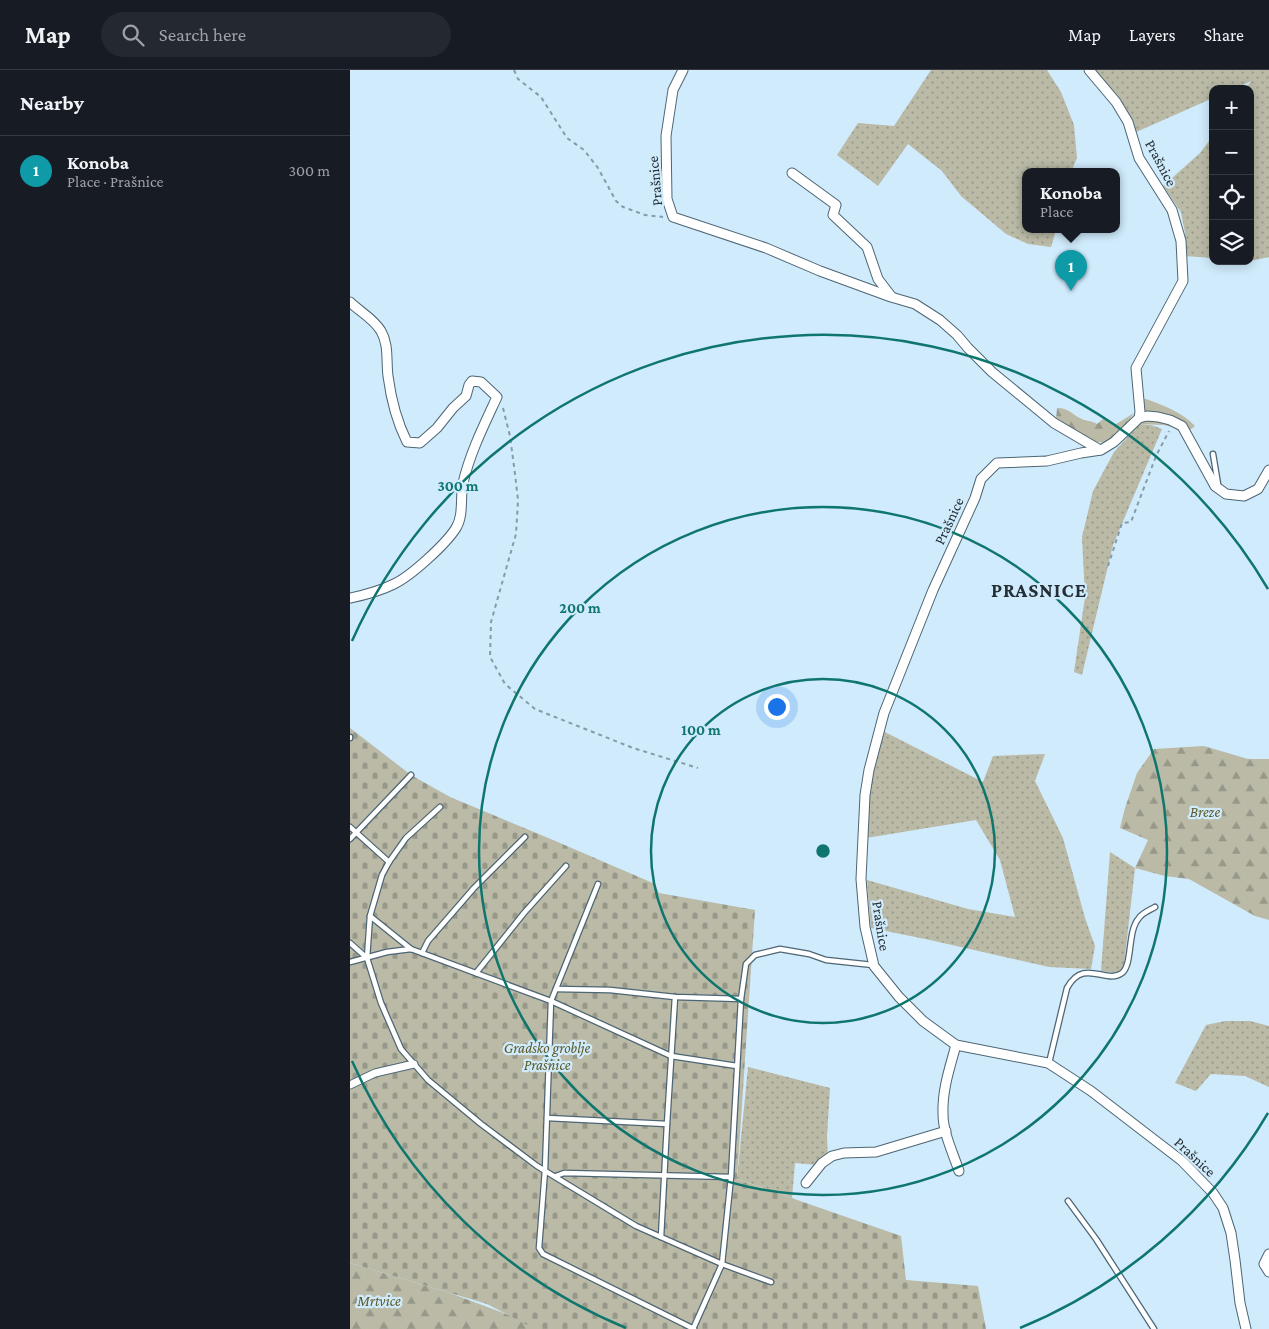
<!DOCTYPE html>
<html lang="en">
<head>
<meta charset="utf-8">
<style>
  body { margin:0; font-family:"Crimson Pro",serif; background:#242831; color:#f1f3f6 }
  .controls { position:absolute; right:15px; top:15px; display:grid; overflow:hidden; border-radius:10px; box-shadow:0 2px 12px #0003 }
  .controls button { width:45px; height:45px; display:grid; place-items:center; padding:0; border:0; border-bottom:1px solid #363941; background:#171b24; color:#f1f3f6; font:25px sans-serif }
  .you { position:absolute; left:426px; top:636px; width:18px; height:18px; margin:-12px; border:4px solid #fff; border-radius:50%; background:#1a73e8; box-shadow:0 0 0 8px #1a73e833 }
  .badge { display:grid; place-items:center; width:32px; height:32px; border-radius:50%; background:#0f766e; color:#fff; font-size:16px; font-weight:700 }
  .pin { position:absolute; translate:-50% -41px; filter:drop-shadow(0 1px 2px #0008) }
  .pin::after { content:''; position:absolute; top:26px; width:18px; height:15px; background:inherit; clip-path:polygon(0 0,100% 0,50% 100%) }
  .popup { position:absolute; left:672px; top:98px; width:98px; height:65px; box-sizing:border-box; display:grid; place-content:center; border-radius:10px; background:#171b24; filter:drop-shadow(0 1px 4px #0005); font-size:16px; white-space:nowrap; color:#9ea1a6 }
  .popup b { font-size:19px; color:#f1f3f6 }
  .popup::after { content:''; position:absolute; left:50%; top:100%; margin-left:-10px; border:10px solid transparent; border-top-color:#171b24 }
  .list { margin:0; padding:0; list-style:none }
  h2 { display:flex; justify-content:space-between; align-items:center; height:65px; margin:0; padding:0 20px; font-size:21px }
  h2 small { font-size:16px; font-weight:400; color:#9ea1a6 }
  .list li { display:grid; grid-template-columns:32px 1fr auto; gap:15px; align-items:center; box-sizing:border-box; height:70px; padding:0 20px; border-top:1px solid #363941 }
  .list b { display:block; font-size:19px; white-space:nowrap }
  .list p { margin:0; font-size:16px; white-space:nowrap; color:#9ea1a6 }
  .list em { font-size:16px; font-style:normal; color:#9ea1a6 }
  .icon { flex:none; width:28px; height:28px; fill:none; stroke:currentColor; stroke-width:2; stroke-linecap:round; stroke-linejoin:round }
  .map { position:relative; flex:none; width:919px; height:1259px; overflow:hidden }
  header { display:flex; align-items:center; gap:30px; box-sizing:border-box; height:70px; padding:0 25px; background:#171b24; border-bottom:1px solid #363941 }
  header strong { font-size:24px }
  nav { display:flex; gap:28px; margin-inline-start:auto; font-size:18px }
  .search { width:350px; height:45px; background:#242831; display:flex; align-items:center; gap:12px; box-sizing:border-box; padding:0 18px; border-radius:28px; color:#9ea1a6; font-size:19px }
  main { display:flex }
  aside { flex:1; background:#171b24 }
  .map>svg:first-child { display:block }
  .grass { fill:url(#grass-dots) }
  .forest { fill:url(#forest-firs) }
  .cemetery { fill:url(#cemetery-stones) }
  .park { fill:#babaa7 }
  .lines { fill:none; stroke-linecap:round; stroke-linejoin:round }
  .service-casing { stroke:#4d6574; stroke-width:7 }
  .pedestrian-casing { stroke:#4d6574; stroke-width:9 }
  .minor-casing { stroke:#4d6574; stroke-width:11 }
  .path { stroke:#869aa7; stroke-width:2; stroke-dasharray:4 4; stroke-linecap:butt }
  .service { stroke:#fff; stroke-width:4.5 }
  .pedestrian { stroke:#fff; stroke-width:7 }
  .minor { stroke:#fff; stroke-width:9 }
  .ring { fill:none; stroke:#0f766e; stroke-width:2.5 }
  .labels { text-anchor:middle; stroke-width:4.5; stroke-linejoin:round; paint-order:stroke }
  .street-label { font-size:15px; fill:#242e35; stroke:#d0ebfc }
  .park-label { font-size:15px; font-style:italic; fill:#5d5a27; stroke:#d0ebfc }
  .district-label { font-size:20px; font-weight:bold; letter-spacing:1px; fill:#242e35; stroke:#d0ebfc }
  .centre { fill:#0f766e; stroke:#d0ebfc; stroke-width:2.5 }
  .ring-label { font-size:15px; text-anchor:middle; font-weight:bold; fill:#0f766e; stroke:#d0ebfc; stroke-width:4.5; stroke-linejoin:round; paint-order:stroke }
</style>
</head>
<body>
<header>
<strong>Map</strong>
<div class="search"><svg class="icon" aria-label="search" viewBox="0 0 24 24"><circle cx="10" cy="10" r="6"/><path d="M15 15l6 6"/></svg>Search here</div>
<nav><a>Map</a><a>Layers</a><a>Share</a></nav>
</header>
<main>
<aside>
<h2>Nearby<small></small></h2>
<ul class="list">
<li><span class="badge" style="background:#0f9aa8">1</span><div><b>Konoba</b><p>Place · Prašnice</p></div><em>300 m</em></li>
</ul>
</aside>
<div class="map">
<svg width="919" height="1259" viewBox="0 0 919 1259">
  <defs>
    <pattern id="grass-dots" width="8" height="8" patternUnits="userSpaceOnUse" patternTransform="scale(1.25)"><rect width="8" height="8" fill="#babaa7"/><path d="M2 2h.1M6 6h.1" fill="none" stroke="#979889" stroke-width="1.8" stroke-linecap="round"/></pattern>
    <pattern id="forest-firs" width="22" height="20" patternUnits="userSpaceOnUse" patternTransform="scale(1.25)"><rect width="22" height="20" fill="#babaa7"/><path d="M5 1l3.5 6h-7zM16 11l3.5 6h-7z" fill="#979889"/></pattern>
    <pattern id="cemetery-stones" width="16" height="16" patternUnits="userSpaceOnUse" patternTransform="scale(1.25)"><rect width="16" height="16" fill="#babaa7"/><path d="M2 7V4a2 2 0 0 1 4 0v3zM10 15v-3a2 2 0 0 1 4 0v3z" fill="#979889"/></pattern>
  </defs>
  <rect width="100%" height="100%" fill="#d0ebfc"/>
  <g class="grass">
    <polygon points="581,0 697,0 711,22 724,55 727,88 721,102 676,102 676,160 706,160 701,177 678,174 656,164 611,126 592,101 558,74 528,116 487,85 508,53 544,56"/>
    <polygon points="743,0 919,0 919,187 900,191 900,19 896,19 901,11 884,19 863,19 863,28 784,63"/>
    <polygon points="863,66 863,188 834,186 835,163 831,142 813,116 850,83"/>
    <polygon points="790,354 801,355 812,359 763,475 732,605 724,602 735,527 732,467 743,421 764,382"/>
    <polygon points="533,661 633,712 643,686 695,684 685,711 713,768 735,848 745,876 741,899 699,897 580,870 521,858 517,810 618,839 665,847 650,790 626,750 516,768 518,724"/>
    <polygon points="760,782 785,798 773,904 751,901"/>
    <polygon points="875,951 900,951 919,956 919,1017 895,1006 861,1004 846,1021 825,1013 856,955"/>
    <polygon points="398,997 480,1018 477,1066 478,1096 445,1093 442,1128 387,1109"/>
  </g>
  <g class="forest">
    <path d="M 707,338 C 720,338 723,346 734,350 C 739,351 742,351 747,354 L 753,349 L 761,352 L 763,356 L 784,343 L 762,374 L 735,370 L 706,350 Z"/>
    <polygon points="854,676 898,689 919,689 919,850 905,846 839,809 815,806 785,798 798,770 770,758 775,738 787,703 804,679"/>
    <polygon points="0,1193 100,1223 185,1255 192,1259 0,1259"/>
  </g>
  <polygon class="cemetery" points="0,658 61,705 100,727 203,770 305,814 309,823 405,840 387,1109 551,1166 556,1210 628,1216 636,1259 185,1259 137,1234 0,1193"/>
  <path class="park" d="M 792,328 C 810,333 833,343 845,356 L 832,366 L 829,358 L 813,355 L 790,354 Z"/>
  <g class="lines">
    <g class="service-casing">
      <g id="service">
        <polyline points="863,384 868,414"/>
        <polyline points="0,668 0,667"/>
        <polyline points="90,737 56,768 39,792 32,805 20,846 17,888 31,933 51,979 78,1010 131,1054 187,1096 286,1156 372,1194 421,1212"/>
        <polyline points="0,757 39,792"/>
        <polyline points="0,769 61,705"/>
        <polyline points="248,814 201,931 195,1100 189,1178 193,1184 344,1259"/>
        <polyline points="20,846 61,879"/>
        <polyline points="0,873 17,888"/>
        <polyline points="72,883 78,871 124,818 175,767"/>
        <polyline points="0,892 37,882 61,879 201,931 321,986 387,996"/>
        <polyline points="126,903 174,843 216,796"/>
        <polyline points="206,919 260,920 325,927 391,929"/>
        <path d="M 699,993 L 717,918 C 734,887 756,915 772,903 C 783,894 777,861 789,848 C 792,843 800,840 805,837"/>
        <polyline points="197,1048 317,1054 311,1167"/>
        <polyline points="317,1054 325,927"/>
        <polyline points="206,1106 214,1103 381,1107"/>
        <polyline points="718,1131 746,1169 804,1259"/>
        <polyline points="343,1259 372,1194 381,1107 391,929 396,894 405,885 430,879 459,884 476,890 523,895"/>
      </g>
    </g>
    <g class="pedestrian-casing">
      <polyline id="pedestrian" points="0,1015 25,1003 64,994"/>
    </g>
    <g class="minor-casing">
      <g id="minor">
        <polyline points="333,0 323,20 316,66 317,129 323,147 416,178 470,201 541,227 565,234 590,250 607,265 618,278 642,302 704,353 750,380"/>
        <polyline points="739,0 766,32 778,52 789,88 822,140 831,171 833,211 786,298 790,342 789,348 764,372 751,380 731,383 697,391 647,393 631,409 625,428 583,520 534,643 519,700 515,725 511,809 515,857 524,896 549,927 573,951 599,970 606,975 698,993 741,1021 832,1091 863,1123 873,1138 881,1163 885,1190 890,1233 896,1259"/>
        <polyline points="442,103 486,135 483,145 517,177 528,209 541,226"/>
        <path d="M 0,232 C 10,242 23,248 31,261 C 39,275 36,290 38,306 C 41,329 46,350 57,372 L 70,373 L 87,358 L 103,338 L 116,326 L 119,315 L 122,311 L 131,312 L 147,327 C 134,355 120,383 113,413 C 110,427 114,445 106,458 C 96,474 61,506 44,514 C 30,521 15,525 0,528"/>
        <polyline points="789,348 797,346 808,347 820,350 832,356 865,416 876,424 894,426 908,419 919,400"/>
        <path d="M 606,975 C 600,997 592,1020 593,1044 C 593,1063 603,1083 609,1101"/>
        <polyline points="456,1113 472,1093 482,1086 494,1083 526,1082 596,1061"/>
        <polyline points="919,1184 914,1194 919,1202"/>
      </g>
    </g>
    <g class="path">
      <polyline points="164,0 168,9 191,27 217,68 234,80 248,98 266,131 273,137 295,145 313,147"/>
      <polyline points="153,338 160,366 165,404 168,430 166,464 141,552 140,587 155,614 185,639 283,678 348,698"/>
      <polyline points="758,496 772,453 781,452 806,386 819,361"/>
    </g>
    <use href="#service" class="service"/>
    <use href="#pedestrian" class="pedestrian"/>
    <use href="#minor" class="minor"/>
  </g>
  <g class="ring">
    <circle cx="473" cy="781" r="172"/>
    <circle cx="473" cy="781" r="344"/>
    <path d="M918 1043A516 516 0 0 1 670 1258M276 1258A516 516 0 0 1 2 991M2 571A516 516 0 0 1 918 519"/>
  </g>
  <g class="labels">
    <g class="street-label">
      <text transform="translate(811 93) rotate(62)" y="5">Prašnice</text>
      <text transform="translate(305 111) rotate(-95)" y="5">Prašnice</text>
      <text transform="translate(599 451) rotate(-65)" y="5">Prašnice</text>
      <text transform="translate(531 856) rotate(81)" y="5">Prašnice</text>
      <text transform="translate(845 1087) rotate(43)" y="5">Prašnice</text>
    </g>
    <g class="park-label">
      <text x="855" y="747">Breze</text>
      <text x="197" y="983">Gradsko groblje<tspan x="197" dy="17">Prašnice</tspan></text>
      <text x="29" y="1236">Mrtvice</text>
    </g>
    <g class="district-label">
      <text x="689" y="527">PRASNICE</text>
    </g>
  </g>
  <circle cx="473" cy="781" r="8" class="centre"/>
  <g class="ring-label">
    <text x="108" y="421">300 m</text>
    <text x="230" y="543">200 m</text>
    <text x="351" y="665">100 m</text>
  </g>
</svg>
<div class="controls">
<button>+</button>
<button>−</button>
<button><svg class="icon" aria-label="locate" viewBox="0 0 24 24"><circle cx="12" cy="12" r="6"/><path d="M12 2v4M12 18v4M2 12h4M18 12h4"/></svg></button>
<button><svg class="icon" aria-label="layers" viewBox="0 0 24 24"><path d="M12 4l9 5-9 5-9-5zM3 14l9 5 9-5"/></svg></button>
</div>
<div class="you"></div>
<div class="pin badge" style="left:721px;top:221px;background:#0f9aa8">1</div>
<div class="popup"><b>Konoba</b>Place</div>
</div>
</main>
</body>
</html>
